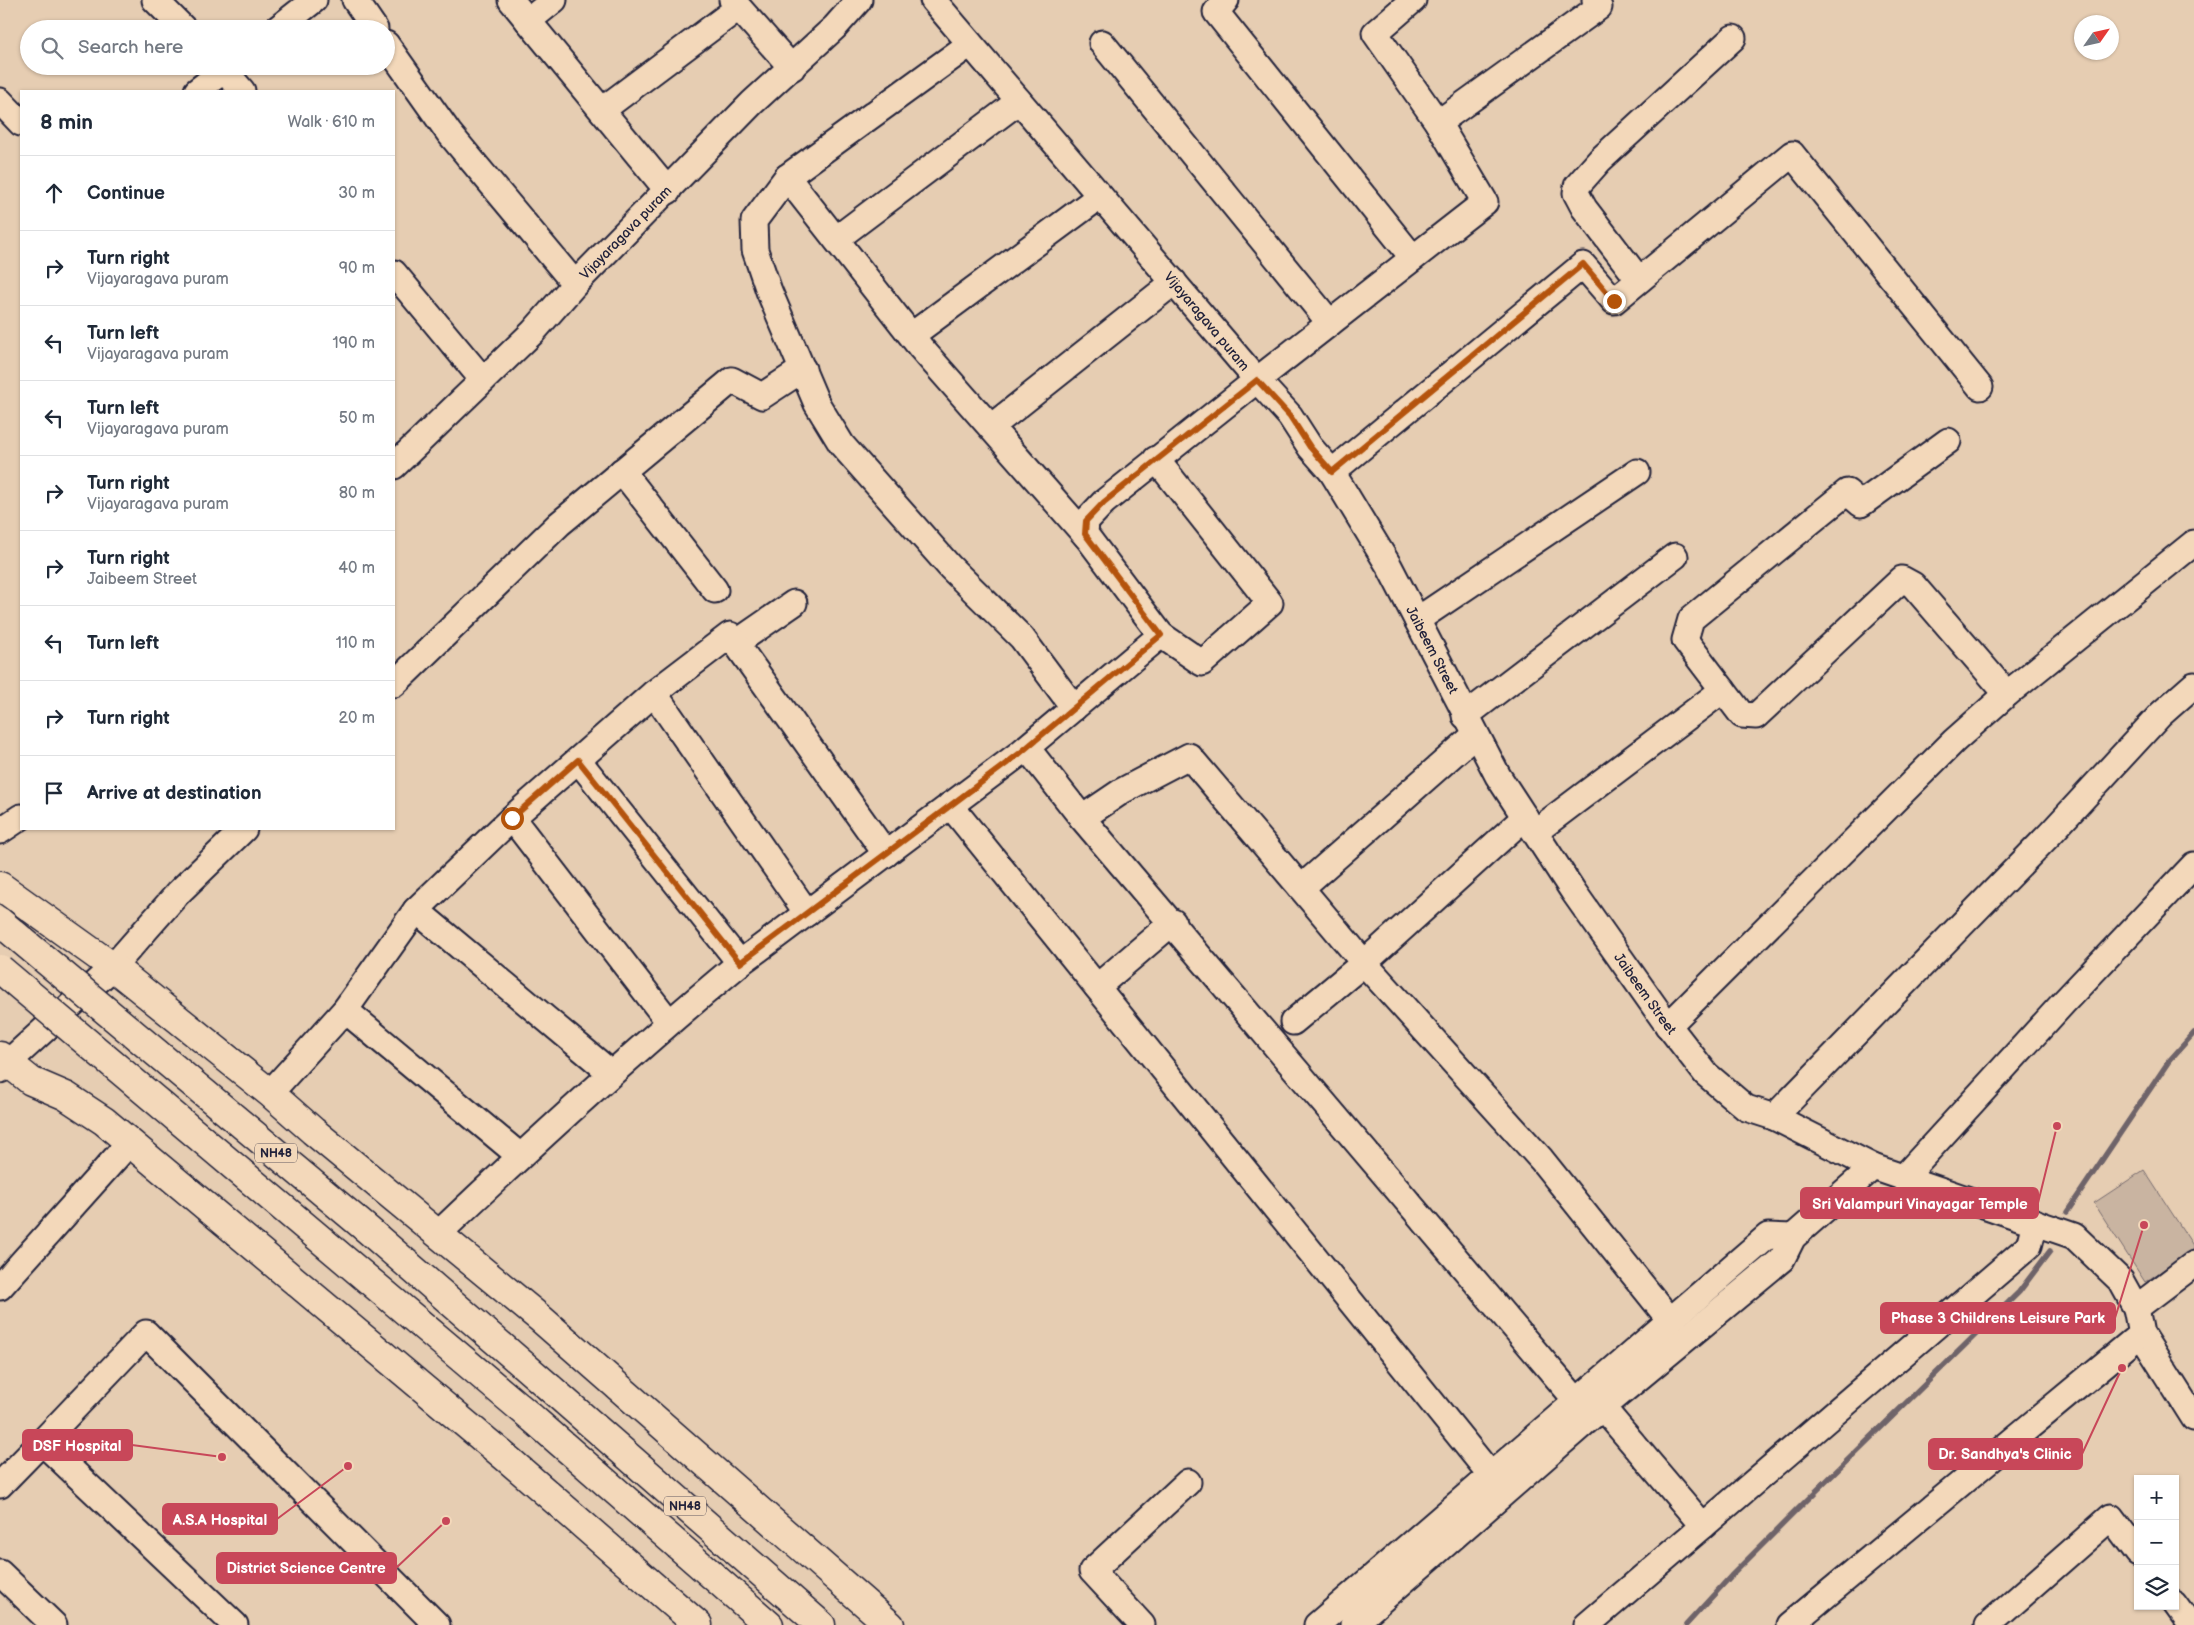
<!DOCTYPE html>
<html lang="en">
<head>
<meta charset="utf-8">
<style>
  body { margin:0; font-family:"Balsamiq Sans",sans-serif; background:#f2f2f3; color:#1f2937 }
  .controls { position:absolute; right:15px; bottom:15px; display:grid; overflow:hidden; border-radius:0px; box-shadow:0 1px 4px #0004 }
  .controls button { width:45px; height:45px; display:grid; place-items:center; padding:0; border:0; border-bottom:1px solid #e0e1e3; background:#fff; color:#1f2937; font:25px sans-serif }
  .compass { position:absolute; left:2074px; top:15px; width:45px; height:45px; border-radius:50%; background:#fff; box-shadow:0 1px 4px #0004; rotate:56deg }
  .stop { position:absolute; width:15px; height:15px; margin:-11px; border:4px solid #b45309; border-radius:50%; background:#fff }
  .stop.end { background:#b45309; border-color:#fff; box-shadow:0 1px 5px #0008 }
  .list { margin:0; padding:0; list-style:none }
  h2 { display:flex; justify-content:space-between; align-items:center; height:65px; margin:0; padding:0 20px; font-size:21px }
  h2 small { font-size:16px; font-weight:400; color:#747a83 }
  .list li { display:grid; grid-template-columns:32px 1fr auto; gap:15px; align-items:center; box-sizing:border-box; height:75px; padding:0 20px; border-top:1px solid #e0e1e3 }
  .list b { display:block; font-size:19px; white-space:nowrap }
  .list p { margin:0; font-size:16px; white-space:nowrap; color:#747a83 }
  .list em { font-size:16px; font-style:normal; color:#747a83 }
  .icon { flex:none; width:28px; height:28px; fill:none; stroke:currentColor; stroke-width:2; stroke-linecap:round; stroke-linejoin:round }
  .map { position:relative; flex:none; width:2194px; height:1625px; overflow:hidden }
  .search { position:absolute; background:#fff; box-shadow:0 1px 4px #0004; left:20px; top:20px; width:375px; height:55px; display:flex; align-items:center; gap:12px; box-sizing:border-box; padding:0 18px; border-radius:28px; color:#747a83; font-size:19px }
  .panel { position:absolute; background:#fff; box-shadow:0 1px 4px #0004; left:20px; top:90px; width:375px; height:740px; border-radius:0px }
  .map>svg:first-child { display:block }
  .green { fill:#c9b4a1; stroke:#766b6e }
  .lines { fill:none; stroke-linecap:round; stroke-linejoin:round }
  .stream { stroke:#6e6369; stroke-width:5.5 }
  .minor-casing { stroke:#22223b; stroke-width:29 }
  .major-casing { stroke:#22223b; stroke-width:31 }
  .highway-casing { stroke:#22223b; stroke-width:31 }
  .minor { stroke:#f3d8ba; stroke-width:25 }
  .major { stroke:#f3d8ba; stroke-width:28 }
  .highway { stroke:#f3d8ba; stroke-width:28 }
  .highway-bridge-casing { stroke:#22223b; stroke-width:31; stroke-linecap:butt }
  .highway-bridge { stroke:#f3d8ba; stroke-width:28 }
  .route { stroke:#b45309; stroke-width:6 }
  .labels { text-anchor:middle; stroke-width:4; stroke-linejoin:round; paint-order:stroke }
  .shield { fill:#f3d8ba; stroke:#615961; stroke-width:1 }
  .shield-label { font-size:12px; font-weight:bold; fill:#22223b }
  .street-label { font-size:14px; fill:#22223b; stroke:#f3d8ba }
  .leader { fill:none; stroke:#c84759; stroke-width:2 }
  .callout-dot { fill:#c84759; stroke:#f3d8ba; stroke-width:2 }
  .callout { fill:#c84759; stroke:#c84759; stroke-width:2 }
  .callout-label { font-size:15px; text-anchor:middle; font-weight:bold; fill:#fff }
</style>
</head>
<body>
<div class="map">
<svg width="2194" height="1625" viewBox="0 0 2194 1625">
  <rect width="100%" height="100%" fill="#e6cdb2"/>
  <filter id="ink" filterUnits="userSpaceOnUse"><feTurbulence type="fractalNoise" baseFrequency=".02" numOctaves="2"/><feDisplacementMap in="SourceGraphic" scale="10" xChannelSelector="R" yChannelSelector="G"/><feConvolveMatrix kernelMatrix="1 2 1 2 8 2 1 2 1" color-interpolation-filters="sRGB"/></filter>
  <g filter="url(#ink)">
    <polygon class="green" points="2144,1170 2194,1247 2194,1250 2145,1282 2094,1203"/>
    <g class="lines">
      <g class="stream">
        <polyline points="2067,1212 2169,1061 2194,1033"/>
        <polyline points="1686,1625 1731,1576 1804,1503 2019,1292 2050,1251"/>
      </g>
      <g class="minor-casing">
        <g id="minor">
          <polyline points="155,0 184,29"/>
          <polyline points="355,0 375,29"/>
          <polyline points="511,0 668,191"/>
          <polyline points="732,0 792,68"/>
          <polyline points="1226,0 1216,12 1413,258"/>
          <polyline points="1413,0 1375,33 1438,123"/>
          <path id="s1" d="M 1595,0 L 1599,7 L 1438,123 L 1485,202 L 1257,380 L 1290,416 L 1310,447 L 1332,472 L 1389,566 L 1498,776 L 1573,891 L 1664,1020 L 1706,1074 L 1746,1108 L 1774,1117 L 1873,1167 L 2074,1236 L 2121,1281 L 2136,1308 L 2141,1334 L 2194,1418"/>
          <polyline points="528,21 554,0"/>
          <polyline points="277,29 314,0"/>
          <polyline points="1102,43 1330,323"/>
          <polyline points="386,44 449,133 575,284"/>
          <polyline points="229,66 224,70 242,91"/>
          <polyline points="197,91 224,70 220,66"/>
          <polyline points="0,101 21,123"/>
          <polyline points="602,110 738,8"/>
          <polyline points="787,177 970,44"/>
          <polyline points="836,239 1019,101"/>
          <polyline points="394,273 483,380"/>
          <polyline points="1639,280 1584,208 1576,193 1577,186 1600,160 1733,38"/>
          <polyline points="912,335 1100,196"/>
          <polyline points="991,427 1174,282"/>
          <polyline points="1948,441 1861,504 1847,492 1691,619 1685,640 1742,715 1756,716 1902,579 1913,585 2007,694"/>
          <polyline points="1156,459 1270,603 1202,663 1161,635"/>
          <path id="s2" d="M 394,466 L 533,332 L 575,284 L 752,103 L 835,27 L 859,0"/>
          <polyline points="622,471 715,590"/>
          <polyline points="1332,472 1583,265 1614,301 1792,154 1980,387"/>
          <polyline points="1417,620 1637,472"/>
          <polyline points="736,643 794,603"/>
          <polyline points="394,684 559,524 732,380 762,396 803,369"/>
          <polyline points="654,693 512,818 669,1022"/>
          <polyline points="1074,708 1022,638 950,567 842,445 817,404 769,291 755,250 754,221 787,177 921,348 1087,537"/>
          <polyline points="1465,716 1675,556"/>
          <polyline points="1027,748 1082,818 1576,1400"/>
          <polyline points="578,760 740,963 1019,754 1161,635 1085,534 1086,521 1104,502 1257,380 933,0"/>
          <polyline points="950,805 1490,1474"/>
          <polyline points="1525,817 1364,963 1541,1159 1670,1320"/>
          <polyline points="1082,818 1122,791 1189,756 1301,888"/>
          <polyline points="0,831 21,817"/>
          <polyline points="1535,832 1723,690"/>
          <polyline points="416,910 512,818"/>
          <polyline points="807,913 654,693 730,635 886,854"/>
          <polyline points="1097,987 1173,922"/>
          <polyline points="345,1010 520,1156"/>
          <polyline points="1293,1022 1364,963 1301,888 1475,735"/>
          <polyline points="1668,1026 1954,741 2007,694 2194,543"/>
          <polyline points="0,1070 113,967 178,893 244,829"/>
          <polyline points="270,1093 345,1010 416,910 611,1073"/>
          <polyline points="1774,1117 2051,833 2161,714 2194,685"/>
          <polyline points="1903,1178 2065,1001 2194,865"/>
          <path d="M 438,1234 C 536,1141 635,1050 740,963"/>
          <polyline points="0,1287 130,1142"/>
          <polyline points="2136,1308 2194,1264"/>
          <polyline points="1603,1408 1703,1526 2029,1246 2035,1222"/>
          <polyline points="0,1485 42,1442"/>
          <polyline points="0,1573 54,1625"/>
          <polyline points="2175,1603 2191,1625"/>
          <polyline points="235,1625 42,1442 146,1333 437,1625"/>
          <polyline points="1142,1625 1092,1571 1188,1482"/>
          <polyline points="1317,1625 1768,1236 1793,1237"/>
          <polyline points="1353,1625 1583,1424 1782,1259 1793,1237 1873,1167"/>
          <polyline points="1587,1625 1703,1526"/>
          <polyline points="1790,1625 2141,1334"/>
          <polyline points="1988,1625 2111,1517 2138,1553"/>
        </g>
      </g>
      <g class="major-casing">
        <g id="major">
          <polyline points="0,886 113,967 270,1093 313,1131 541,1319 890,1625"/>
          <polyline points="0,1056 31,1081 66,1096 104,1121 510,1461 698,1625"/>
        </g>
      </g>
      <g class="highway-casing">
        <g id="highway">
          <polyline points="550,1388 821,1625"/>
          <polyline points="531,1417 769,1625"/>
        </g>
      </g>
      <use href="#minor" class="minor"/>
      <use href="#major" class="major"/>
      <use href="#highway" class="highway"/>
      <g class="highway-bridge-casing">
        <g id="highway-bridge">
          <polyline points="0,922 368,1230 550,1388"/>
          <polyline points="0,969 531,1417"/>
        </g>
      </g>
      <use href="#highway-bridge" class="highway-bridge"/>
    </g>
  </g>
  <g class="lines" filter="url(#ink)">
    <polyline class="route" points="512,818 578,760 740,963 1019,754 1161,635 1085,534 1086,521 1104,502 1257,380 1290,416 1310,447 1332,472 1583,264 1614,301"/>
  </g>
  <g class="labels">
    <g class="shield">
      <rect x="255" y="1143.5" width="42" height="19" rx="4"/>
      <rect x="664" y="1496.5" width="42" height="19" rx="4"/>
    </g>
    <g class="shield-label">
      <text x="276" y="1157">NH48</text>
      <text x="685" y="1510">NH48</text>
    </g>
    <g class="street-label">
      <text dy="5" stroke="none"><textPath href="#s2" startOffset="329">Vijayaragava puram</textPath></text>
      <text transform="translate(1207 321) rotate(50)" y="5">Vijayaragava puram</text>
      <text dy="5" stroke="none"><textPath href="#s1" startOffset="911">Jaibeem Street</textPath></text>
      <text dy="5" stroke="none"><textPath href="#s1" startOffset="1316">Jaibeem Street</textPath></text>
    </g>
  </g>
  <path class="leader" d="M2057 1126L2038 1203M2144 1225L2115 1318M222 1457L132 1445M2122 1368L2082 1454M348 1466L277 1519M446 1521L396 1568"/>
  <g class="callout-dot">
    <circle cx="2057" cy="1126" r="5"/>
    <circle cx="2144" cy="1225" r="5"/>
    <circle cx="222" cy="1457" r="5"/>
    <circle cx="2122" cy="1368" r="5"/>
    <circle cx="348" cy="1466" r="5"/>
    <circle cx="446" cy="1521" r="5"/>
  </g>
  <g class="callout">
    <rect x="1801" y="1188" width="237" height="30" rx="5"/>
    <rect x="1881" y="1303" width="234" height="30" rx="5"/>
    <rect x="23" y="1430" width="109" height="30" rx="5"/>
    <rect x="1929" y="1439" width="153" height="30" rx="5"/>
    <rect x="163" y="1504" width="114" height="30" rx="5"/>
    <rect x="217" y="1553" width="179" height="30" rx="5"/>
  </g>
  <g class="callout-label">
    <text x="1920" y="1209">Sri Valampuri Vinayagar Temple</text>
    <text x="1998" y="1323">Phase 3 Childrens Leisure Park</text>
    <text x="77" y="1451">DSF Hospital</text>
    <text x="2005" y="1459">Dr. Sandhya's Clinic</text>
    <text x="220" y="1525">A.S.A Hospital</text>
    <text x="306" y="1573">District Science Centre</text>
  </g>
</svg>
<div class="controls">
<button>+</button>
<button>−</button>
<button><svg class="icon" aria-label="layers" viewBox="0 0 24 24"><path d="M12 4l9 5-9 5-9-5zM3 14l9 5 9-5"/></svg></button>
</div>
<svg class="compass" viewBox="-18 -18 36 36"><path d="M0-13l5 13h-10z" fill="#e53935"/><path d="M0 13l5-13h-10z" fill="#747a83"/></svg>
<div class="stop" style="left:512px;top:818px"></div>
<div class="stop end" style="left:1614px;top:301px"></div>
<div class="search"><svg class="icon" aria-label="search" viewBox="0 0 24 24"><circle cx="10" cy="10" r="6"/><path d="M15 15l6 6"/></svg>Search here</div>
<section class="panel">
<h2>8 min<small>Walk · 610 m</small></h2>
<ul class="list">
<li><svg class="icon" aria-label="ahead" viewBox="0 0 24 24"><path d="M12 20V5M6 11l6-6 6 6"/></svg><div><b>Continue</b></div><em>30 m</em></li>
<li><svg class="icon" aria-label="right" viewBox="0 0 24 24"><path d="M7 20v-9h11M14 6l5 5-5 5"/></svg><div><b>Turn right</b><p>Vijayaragava puram</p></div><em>90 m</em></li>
<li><svg class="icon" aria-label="left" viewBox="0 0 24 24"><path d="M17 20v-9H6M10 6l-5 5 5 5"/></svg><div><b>Turn left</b><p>Vijayaragava puram</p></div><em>190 m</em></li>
<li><svg class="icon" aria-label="left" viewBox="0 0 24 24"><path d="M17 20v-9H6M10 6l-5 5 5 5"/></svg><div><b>Turn left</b><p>Vijayaragava puram</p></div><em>50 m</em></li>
<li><svg class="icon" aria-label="right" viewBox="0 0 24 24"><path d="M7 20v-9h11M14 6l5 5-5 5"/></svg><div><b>Turn right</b><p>Vijayaragava puram</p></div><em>80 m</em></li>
<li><svg class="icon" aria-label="right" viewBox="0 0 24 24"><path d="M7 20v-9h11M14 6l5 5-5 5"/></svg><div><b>Turn right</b><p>Jaibeem Street</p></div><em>40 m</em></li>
<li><svg class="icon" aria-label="left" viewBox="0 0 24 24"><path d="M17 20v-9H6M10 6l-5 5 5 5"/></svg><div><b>Turn left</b></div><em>110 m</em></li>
<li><svg class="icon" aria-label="right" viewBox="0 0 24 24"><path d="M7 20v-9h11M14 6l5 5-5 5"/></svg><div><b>Turn right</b></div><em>20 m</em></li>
<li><svg class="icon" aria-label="arrive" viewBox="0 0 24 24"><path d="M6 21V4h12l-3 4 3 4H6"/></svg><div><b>Arrive at destination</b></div></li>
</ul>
</section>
</div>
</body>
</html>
